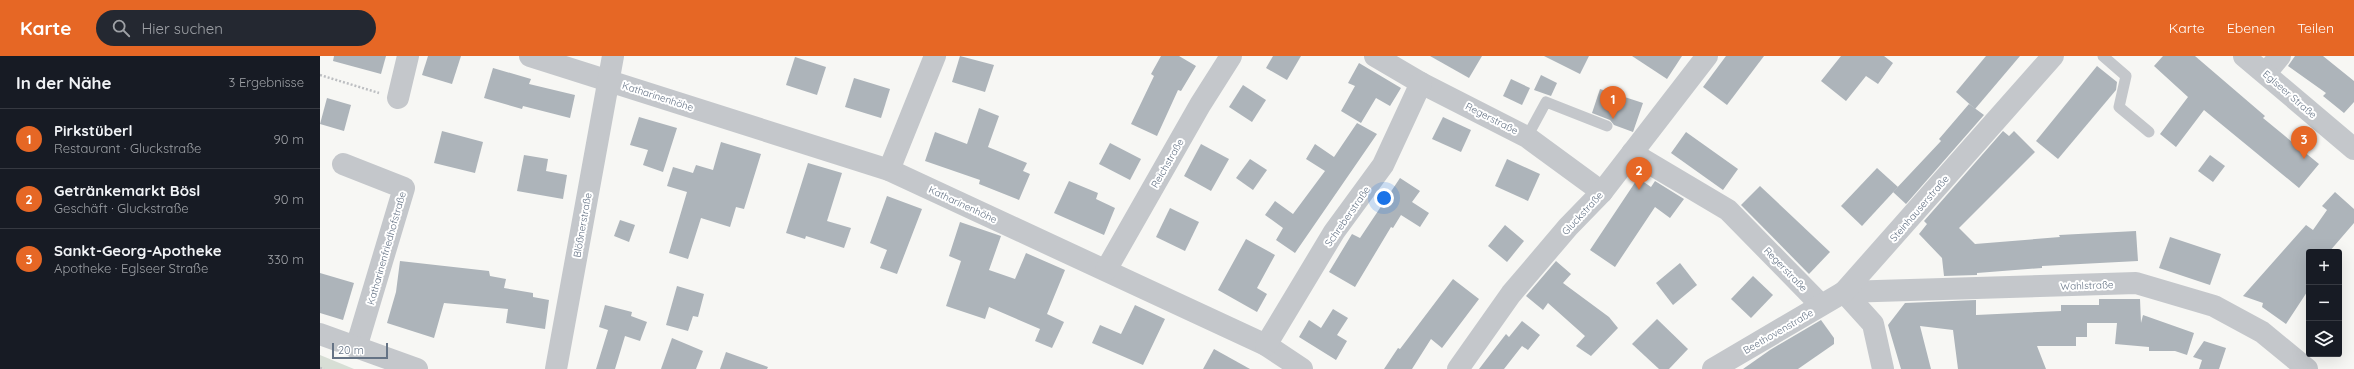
<!DOCTYPE html>
<html lang="de">
<head>
<meta charset="utf-8">
<style>
  body { margin:0; font-family:Quicksand,sans-serif; background:#242831; color:#f1f3f6 }
  .controls { position:absolute; right:12px; bottom:12px; display:grid; overflow:hidden; border-radius:4px; box-shadow:0 4px 16px #0002 }
  .controls button { width:36px; height:36px; display:grid; place-items:center; padding:0; border:0; border-bottom:1px solid #363941; background:#171b24; color:#f1f3f6; font:20px sans-serif }
  .scale { position:absolute; left:12px; bottom:10px; width:56px; box-sizing:border-box; padding-left:4px; border:2px solid #657385; border-top:0; font-size:11px; line-height:14px; white-space:nowrap; color:#657385; -webkit-text-stroke:3px #fff; paint-order:stroke }
  .you { position:absolute; left:1064px; top:142px; width:14px; height:14px; margin:-10px; border:3px solid #fff; border-radius:50%; background:#1a73e8; box-shadow:0 0 0 6px #1a73e833 }
  .badge { display:grid; place-items:center; width:26px; height:26px; border-radius:50%; background:#e66725; color:#fff; font-size:13px; font-weight:700 }
  .pin { position:absolute; translate:-50% -33px; filter:drop-shadow(0 1px 2px #0008) }
  .pin::after { content:''; position:absolute; top:21px; width:14px; height:12px; background:inherit; clip-path:polygon(0 0,100% 0,50% 100%) }
  .list { margin:0; padding:0; list-style:none }
  h2 { display:flex; justify-content:space-between; align-items:center; height:52px; margin:0; padding:0 16px; font-size:17px }
  h2 small { font-size:13px; font-weight:400; color:#9ea1a6 }
  .list li { display:grid; grid-template-columns:26px 1fr auto; gap:12px; align-items:center; box-sizing:border-box; height:60px; padding:0 16px; border-top:1px solid #363941 }
  .list b { display:block; font-size:15px; white-space:nowrap }
  .list p { margin:0; font-size:13px; white-space:nowrap; color:#9ea1a6 }
  .list em { font-size:13px; font-style:normal; color:#9ea1a6 }
  .icon { flex:none; width:22px; height:22px; fill:none; stroke:currentColor; stroke-width:2; stroke-linecap:round; stroke-linejoin:round }
  .map { position:relative; flex:none; width:2034px; height:313px; overflow:hidden }
  header { display:flex; align-items:center; gap:24px; box-sizing:border-box; height:56px; padding:0 20px; background:#e66725; color:#fff }
  header strong { font-size:19px }
  nav { display:flex; gap:22px; margin-inline-start:auto; font-size:14px }
  .search { width:280px; height:36px; background:#242831; display:flex; align-items:center; gap:10px; box-sizing:border-box; padding:0 14px; border-radius:22px; color:#9ea1a6; font-size:15px }
  main { display:flex }
  aside { flex:1; background:#171b24 }
  .map>svg:first-child { display:block }
  .green { fill:#d7ded5 }
  .building { fill:#adb4ba }
  .lines { fill:none; stroke-linecap:round; stroke-linejoin:round }
  .path { stroke:#bcbec1; stroke-width:2.5; stroke-dasharray:2 2; stroke-linecap:butt }
  .service { stroke:#c4c7cb; stroke-width:11 }
  .minor { stroke:#c4c7cb; stroke-width:22 }
  .tertiary { stroke:#c4c7cb; stroke-width:22 }
  .labels { text-anchor:middle; stroke-width:4; stroke-linejoin:round; paint-order:stroke }
  .street-label { font-size:10px; fill:#657385; stroke:#fff }
</style>
</head>
<body>
<header>
<strong>Karte</strong>
<div class="search"><svg class="icon" aria-label="search" viewBox="0 0 24 24"><circle cx="10" cy="10" r="6"/><path d="M15 15l6 6"/></svg>Hier suchen</div>
<nav><a>Karte</a><a>Ebenen</a><a>Teilen</a></nav>
</header>
<main>
<aside>
<h2>In der Nähe<small>3 Ergebnisse</small></h2>
<ul class="list">
<li><span class="badge">1</span><div><b>Pirkstüberl</b><p>Restaurant · Gluckstraße</p></div><em>90 m</em></li>
<li><span class="badge">2</span><div><b>Getränkemarkt Bösl</b><p>Geschäft · Gluckstraße</p></div><em>90 m</em></li>
<li><span class="badge">3</span><div><b>Sankt-Georg-Apotheke</b><p>Apotheke · Eglseer Straße</p></div><em>330 m</em></li>
</ul>
</aside>
<div class="map">
<svg width="2034" height="313" viewBox="0 0 2034 313">
  <rect width="100%" height="100%" fill="#f7f7f4"/>
  <polygon class="green" points="0,299 34,313 0,313"/>
  <g class="building">
    <polygon points="14,0 66,0 61,18 13,5"/>
    <polygon points="108,0 141,0 132,28 102,19"/>
    <polygon points="640,0 674,9 665,36 632,26"/>
    <polygon points="841,0 859,0 876,10 861,35 858,34 837,80 811,68 834,20 831,18"/>
    <polygon points="953,0 981,0 967,24 946,12"/>
    <polygon points="1110,0 1162,0 1149,22"/>
    <polygon points="1224,0 1269,0 1260,18"/>
    <polygon points="1312,0 1362,0 1347,23"/>
    <polygon points="1406,0 1444,0 1407,49 1383,31"/>
    <polygon points="1521,0 1564,0 1573,7 1558,28 1546,20 1526,45 1501,25"/>
    <polygon points="1666,0 1700,0 1655,53 1636,36"/>
    <polygon points="1843,0 1875,0 1945,60 1943,62 1999,108 1979,132 1884,54 1856,91 1840,78 1868,41 1834,10"/>
    <polygon points="1975,0 2003,0 2034,25 2034,46 2024,57 2003,40 2006,37 1968,10"/>
    <polygon points="475,1 506,11 497,39 466,29"/>
    <polygon points="1039,7 1081,32 1070,50 1056,42 1041,67 1021,55 1035,30 1028,27"/>
    <polygon points="1777,10 1797,26 1796,34 1738,103 1716,85"/>
    <polygon points="173,12 211,23 209,28 255,39 250,62 203,50 202,53 164,42"/>
    <polygon points="1221,19 1237,27 1231,40 1214,34"/>
    <polygon points="534,22 570,33 561,62 525,51"/>
    <polygon points="1191,23 1210,32 1202,49 1183,40"/>
    <polygon points="923,29 946,44 932,66 909,51"/>
    <polygon points="1280,33 1323,47 1313,76 1294,69 1290,64 1272,57"/>
    <polygon points="7,42 31,49 24,75 0,68"/>
    <polygon points="1649,48 1664,59 1586,148 1573,136 1621,85 1619,83"/>
    <polygon points="659,52 679,60 668,91 707,107 703,115 710,118 699,144 659,128 660,124 605,105 615,76 647,88"/>
    <polygon points="319,61 357,72 343,116 323,109 328,94 310,89"/>
    <polygon points="1123,61 1151,74 1141,96 1112,83"/>
    <polygon points="1037,67 1057,78 975,197 956,184 963,172 945,159 955,145 973,158 1005,115 986,103 995,88 1014,101"/>
    <polygon points="122,75 163,86 155,117 114,107"/>
    <polygon points="1683,75 1689,80 1694,75 1715,96 1639,172 1655,188 1740,181 1739,179 1816,175 1818,205 1722,210 1722,212 1657,217 1657,219 1624,220 1622,202 1599,178 1607,168 1604,165"/>
    <polygon points="1366,76 1418,113 1403,134 1351,97"/>
    <polygon points="401,86 441,98 424,153 416,151 410,171 381,162 368,203 349,197 367,136 347,130 353,111 373,117 376,109 393,114"/>
    <polygon points="790,87 821,103 810,124 779,108"/>
    <polygon points="881,88 909,103 891,135 864,120"/>
    <polygon points="204,99 228,103 226,115 247,119 243,143 197,135"/>
    <polygon points="1890,99 1905,110 1893,126 1878,115"/>
    <polygon points="930,103 947,114 933,134 916,122"/>
    <polygon points="1187,103 1220,118 1208,145 1175,130"/>
    <polygon points="488,107 522,117 507,165 531,172 524,192 486,180 485,183 466,177"/>
    <polygon points="1557,112 1578,131 1542,170 1521,150"/>
    <polygon points="1080,122 1100,135 1092,146 1109,157 1100,171 1081,159 1073,172 1071,171 1035,231 1009,216 1032,178 1040,182"/>
    <polygon points="1318,122 1331,131 1335,125 1364,143 1350,162 1335,151 1295,211 1270,194"/>
    <polygon points="749,125 778,137 776,143 795,152 784,179 734,157"/>
    <polygon points="1440,130 1510,196 1489,218 1421,149"/>
    <polygon points="2015,136 2034,153 2034,167 2009,196 1989,196 1989,233 1966,268 1942,251 1943,247 1923,240 1986,169 1993,174 2007,154 2002,150"/>
    <polygon points="567,140 602,153 577,218 560,212 567,194 550,187"/>
    <polygon points="850,152 879,166 865,195 836,181"/>
    <polygon points="300,164 315,169 309,186 294,180"/>
    <polygon points="640,166 681,180 669,214 695,223 706,197 745,214 727,258 744,266 732,292 715,285 720,273 669,251 665,263 626,250 641,205 629,200"/>
    <polygon points="1185,169 1204,185 1187,206 1168,190"/>
    <polygon points="1850,181 1901,198 1890,229 1839,212"/>
    <polygon points="926,183 955,199 937,232 947,238 937,256 898,234"/>
    <polygon points="80,205 169,215 170,220 186,223 184,232 213,237 213,241 229,244 225,273 186,267 188,253 124,247 114,282 67,267 76,236"/>
    <polygon points="1236,205 1251,218 1243,227 1289,261 1298,272 1271,300 1256,290 1265,280 1228,247 1223,254 1206,240"/>
    <polygon points="1360,207 1377,229 1353,249 1336,227"/>
    <polygon points="0,217 34,227 23,264 0,257"/>
    <polygon points="1433,220 1453,239 1431,262 1411,243"/>
    <polygon points="1133,223 1159,243 1122,292 1111,283 1092,313 1064,313 1078,292 1080,293"/>
    <polygon points="357,230 384,238 378,261 373,260 368,275 346,269"/>
    <polygon points="1779,243 1820,243 1821,267 1823,259 1874,277 1867,299 1855,295 1829,295 1829,291 1795,288 1797,267 1767,267 1767,281 1756,281 1756,290 1717,290 1726,313 1638,313 1633,274 1600,270 1611,313 1581,313 1568,269 1585,247 1656,244 1656,259 1741,255 1741,249 1779,249"/>
    <polygon points="285,249 312,256 311,260 327,266 320,285 305,280 295,313 276,313 288,274 279,271"/>
    <polygon points="815,249 845,263 823,309 772,287 780,269 801,278"/>
    <polygon points="1013,253 1028,262 1017,279 1027,285 1016,304 979,281 989,264 1001,272"/>
    <polygon points="1337,263 1368,293 1349,313 1339,313 1312,288"/>
    <polygon points="1501,264 1514,282 1514,288 1478,313 1423,313 1450,294"/>
    <polygon points="1202,265 1220,279 1208,294 1202,290 1184,313 1159,313 1186,278 1189,281"/>
    <polygon points="352,282 383,295 376,313 341,313"/>
    <polygon points="1884,285 1906,292 1899,313 1879,313 1882,304 1873,301"/>
    <polygon points="894,293 930,313 883,313"/>
    <polygon points="406,296 448,311 447,313 400,313"/>
  </g>
  <g class="lines">
    <g class="path">
      <polyline points="0,19 59,37"/>
      <polyline points="0,312 4,313"/>
    </g>
    <g class="service">
      <polyline points="1783,0 1806,20 1799,51 1829,76"/>
      <polyline points="1207,81 1226,46 1287,70"/>
    </g>
    <g class="minor">
      <polyline points="210,0 569,114 946,289 982,313"/>
      <polyline points="1055,0 1101,27 1207,81 1282,136"/>
      <polyline points="1946,17 1960,0"/>
      <polyline points="78,42 88,0"/>
      <polyline points="1312,97 1408,154 1501,249"/>
      <polyline points="23,108 84,132 36,292"/>
      <polyline points="569,114 615,0"/>
      <polyline points="786,214 880,49 911,0"/>
      <polyline points="1524,236 1816,227 1894,250 1942,276 1987,313"/>
      <polyline points="1524,236 1553,268 1563,313"/>
      <polyline points="946,289 1014,176 1063,109 1101,27"/>
      <polyline points="1138,313 1191,238 1248,171 1282,136 1387,0"/>
      <polyline points="1393,313 1524,236 1733,0"/>
    </g>
    <g class="tertiary">
      <polyline points="1924,0 2034,93"/>
      <polyline points="0,278 97,313"/>
      <polyline points="236,313 293,0"/>
    </g>
  </g>
  <g class="labels">
    <g class="street-label">
      <text transform="translate(1970 38) rotate(41)" y="4">Eglseer Straße</text>
      <text transform="translate(338 40) rotate(18)" y="4">Katharinenhöhe</text>
      <text transform="translate(1172 62) rotate(27)" y="4">Regerstraße</text>
      <text transform="translate(847 107) rotate(-60)" y="4">Reichstraße</text>
      <text transform="translate(643 148) rotate(25)" y="4">Katharinenhöhe</text>
      <text transform="translate(1599 152) rotate(-49)" y="4">Steinhauserstraße</text>
      <text transform="translate(1262 157) rotate(-47)" y="4">Gluckstraße</text>
      <text transform="translate(1027 160) rotate(-55)" y="4">Schreberstraße</text>
      <text transform="translate(262 169) rotate(-80)" y="4">Blößnerstraße</text>
      <text transform="translate(66 192) rotate(-74)" y="4">Katharinenfriedhofstraße</text>
      <text transform="translate(1466 213) rotate(46)" y="4">Regerstraße</text>
      <text transform="translate(1767 229) rotate(-2)" y="4">Wahlstraße</text>
      <text transform="translate(1458 275) rotate(-30)" y="4">Beethovenstraße</text>
    </g>
  </g>
</svg>
<div class="controls">
<button>+</button>
<button>−</button>
<button><svg class="icon" aria-label="layers" viewBox="0 0 24 24"><path d="M12 4l9 5-9 5-9-5zM3 14l9 5 9-5"/></svg></button>
</div>
<div class="scale">20 m</div>
<div class="you"></div>
<div class="pin badge" style="left:1293px;top:63px">1</div>
<div class="pin badge" style="left:1319px;top:134px">2</div>
<div class="pin badge" style="left:1984px;top:103px">3</div>
</div>
</main>
</body>
</html>
